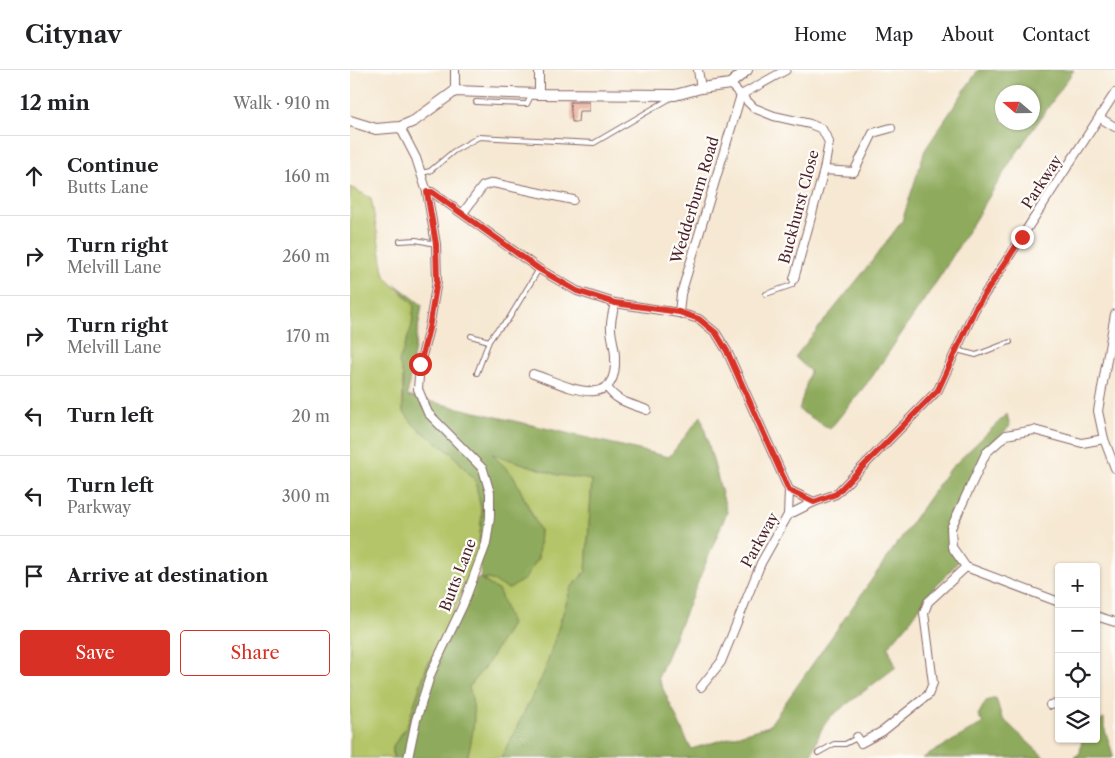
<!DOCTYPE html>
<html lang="en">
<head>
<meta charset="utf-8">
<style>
  body { margin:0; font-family:"Libre Caslon Text",serif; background:#f2f2f2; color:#202124 }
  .controls { position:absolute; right:15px; bottom:15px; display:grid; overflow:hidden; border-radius:5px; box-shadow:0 1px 4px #0004 }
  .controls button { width:45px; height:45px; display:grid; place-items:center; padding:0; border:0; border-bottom:1px solid #e0e0e0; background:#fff; color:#202124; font:25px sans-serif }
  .compass { position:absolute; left:645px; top:15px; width:45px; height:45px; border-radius:50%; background:#fff; box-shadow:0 1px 4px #0004; rotate:290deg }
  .stop { position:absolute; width:15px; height:15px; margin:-11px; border:4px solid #d93025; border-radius:50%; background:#fff }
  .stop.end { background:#d93025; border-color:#fff; box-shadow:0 1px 5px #0008 }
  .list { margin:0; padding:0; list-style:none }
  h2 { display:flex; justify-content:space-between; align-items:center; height:65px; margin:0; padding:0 20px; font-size:21px }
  h2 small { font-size:16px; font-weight:400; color:#757577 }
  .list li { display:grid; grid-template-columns:32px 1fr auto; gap:15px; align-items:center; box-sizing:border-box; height:80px; padding:0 20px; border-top:1px solid #e0e0e0 }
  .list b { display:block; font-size:19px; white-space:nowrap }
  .list p { margin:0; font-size:16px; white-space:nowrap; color:#757577 }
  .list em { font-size:16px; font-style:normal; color:#757577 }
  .actions { display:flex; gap:10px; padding:15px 20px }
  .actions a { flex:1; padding:11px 0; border:1px solid #d93025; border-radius:5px; text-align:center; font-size:18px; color:#d93025 }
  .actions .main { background:#d93025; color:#fff }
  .icon { flex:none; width:28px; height:28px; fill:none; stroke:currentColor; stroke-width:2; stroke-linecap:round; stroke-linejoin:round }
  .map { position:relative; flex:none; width:765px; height:688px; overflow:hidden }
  header { display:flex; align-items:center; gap:30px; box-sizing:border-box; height:70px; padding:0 25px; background:#fff; border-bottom:1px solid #e0e0e0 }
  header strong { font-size:24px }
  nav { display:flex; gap:28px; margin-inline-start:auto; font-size:18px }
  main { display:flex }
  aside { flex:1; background:#fff }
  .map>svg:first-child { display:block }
  .green { fill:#b3c568; stroke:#7e724a }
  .forest { fill:#8eaa5c; stroke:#6c6444; fill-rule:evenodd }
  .building { fill:#e5a18e }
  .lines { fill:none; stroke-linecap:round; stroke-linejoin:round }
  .service-casing { stroke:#866565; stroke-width:6 }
  .minor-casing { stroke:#866565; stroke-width:10 }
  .tertiary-casing { stroke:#866565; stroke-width:12 }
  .service { stroke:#fff; stroke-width:4 }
  .minor { stroke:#fff; stroke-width:8 }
  .tertiary { stroke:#fff; stroke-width:10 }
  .route { stroke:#d93025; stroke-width:6 }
  .labels { text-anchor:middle; stroke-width:4.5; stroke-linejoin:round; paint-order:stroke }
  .street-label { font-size:15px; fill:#4a1f2b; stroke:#fdfcf7 }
</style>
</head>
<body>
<header>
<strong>Citynav</strong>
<nav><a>Home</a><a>Map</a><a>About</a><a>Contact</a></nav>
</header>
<main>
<aside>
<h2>12 min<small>Walk · 910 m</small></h2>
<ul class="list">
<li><svg class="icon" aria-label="ahead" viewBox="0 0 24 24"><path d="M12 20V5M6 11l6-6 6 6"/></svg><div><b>Continue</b><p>Butts Lane</p></div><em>160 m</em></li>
<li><svg class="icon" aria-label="right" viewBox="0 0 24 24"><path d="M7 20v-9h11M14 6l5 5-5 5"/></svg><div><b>Turn right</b><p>Melvill Lane</p></div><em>260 m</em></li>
<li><svg class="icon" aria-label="right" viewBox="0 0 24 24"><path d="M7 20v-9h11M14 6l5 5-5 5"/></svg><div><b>Turn right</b><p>Melvill Lane</p></div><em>170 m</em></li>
<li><svg class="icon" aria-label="left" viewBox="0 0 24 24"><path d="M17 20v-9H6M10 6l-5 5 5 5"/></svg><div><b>Turn left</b></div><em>20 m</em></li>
<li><svg class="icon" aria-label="left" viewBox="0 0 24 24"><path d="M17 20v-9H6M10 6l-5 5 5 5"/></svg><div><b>Turn left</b><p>Parkway</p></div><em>300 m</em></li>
<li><svg class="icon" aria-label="arrive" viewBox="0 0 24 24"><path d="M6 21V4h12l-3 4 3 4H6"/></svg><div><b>Arrive at destination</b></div></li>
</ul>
<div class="actions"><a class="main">Save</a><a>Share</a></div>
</aside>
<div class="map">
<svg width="765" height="688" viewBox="0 0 765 688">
  <rect width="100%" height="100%" fill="#fdfcf7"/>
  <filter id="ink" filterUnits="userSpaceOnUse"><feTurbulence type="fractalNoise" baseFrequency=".02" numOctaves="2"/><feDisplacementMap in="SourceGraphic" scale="10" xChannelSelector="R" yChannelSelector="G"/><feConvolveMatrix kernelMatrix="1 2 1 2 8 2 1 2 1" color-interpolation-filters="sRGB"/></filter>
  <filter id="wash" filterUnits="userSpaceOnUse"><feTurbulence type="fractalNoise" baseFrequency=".0096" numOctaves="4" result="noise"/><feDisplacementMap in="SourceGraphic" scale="20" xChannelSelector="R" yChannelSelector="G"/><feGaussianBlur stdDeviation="1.12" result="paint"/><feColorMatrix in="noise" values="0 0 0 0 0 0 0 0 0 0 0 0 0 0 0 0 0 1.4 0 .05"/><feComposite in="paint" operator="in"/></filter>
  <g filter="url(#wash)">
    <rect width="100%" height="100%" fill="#f6e8d2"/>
    <g class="green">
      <polygon points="0,117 21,128 34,202 36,208 64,235 62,256 49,292 53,306 53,341 65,356 102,384 125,410 132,444 128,482 93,571 77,596 57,656 43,676 43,688 0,688"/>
      <path d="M 141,383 L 208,405 L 242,409 L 236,501 L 221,518 L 194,603 L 151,688 L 117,688 C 124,660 127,646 119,617 L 139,591 L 161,554 L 139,514 L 131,509 L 139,509 L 159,519 L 188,488 L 190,461 L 163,405 Z"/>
    </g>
    <g class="forest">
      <path d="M 628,0 L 724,0 L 661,91 L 591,205 L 522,307 L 480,359 L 449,340 L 460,301 L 445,287 L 516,199 L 552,151 L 575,80 ZM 682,22 L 682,52 L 652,52 L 652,22 Z"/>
      <path d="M 45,214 L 72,235 L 57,326 L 319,387 L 351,346 L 377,442 L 308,608 L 341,679 L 419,656 L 598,401 L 657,344 L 660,356 L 635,382 L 601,467 L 608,492 L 578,525 L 561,550 L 538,577 L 546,597 L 480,647 L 471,660 L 460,688 L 151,688 L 194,603 L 221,518 L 236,501 L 242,410 L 208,405 L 142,384 L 163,405 L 190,461 L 188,488 L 175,509 L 159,519 L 139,509 L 131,509 L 149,521 L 161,554 L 139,591 L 119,617 C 127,646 124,660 117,688 L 43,688 L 43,676 L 57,656 L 77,596 L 104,552 L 126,510 L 131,508 L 128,482 L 132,444 L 125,410 L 102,384 L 65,356 L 53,341 L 53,306 L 49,292 L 62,256 L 64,235 Z"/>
      <polygon points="646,628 652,648 695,688 573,688 633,653 628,645 636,631"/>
      <polygon points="754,648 754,657 763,685 761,688 723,688 730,683 732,669 746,669 746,654"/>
    </g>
    <g id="blocks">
      <polygon class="building" points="220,32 239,32 239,41 229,41 228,52 222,52"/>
    </g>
  </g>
  <g filter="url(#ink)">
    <use href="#blocks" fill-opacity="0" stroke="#866565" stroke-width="1"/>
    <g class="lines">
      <g class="service-casing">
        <g id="service">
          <polyline points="126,32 174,34 177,34 181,26"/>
          <polyline points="72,103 80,101 104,81 129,67 244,73 321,28"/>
          <polyline points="50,171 66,170 86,174"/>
          <polyline points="416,224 442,215 444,209"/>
          <polyline points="121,266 139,271 146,261 158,250 189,199"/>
          <polyline points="607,280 626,285 660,272"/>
          <polyline points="127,303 139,271"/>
          <polyline points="468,683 484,674 495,674 507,668"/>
        </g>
      </g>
      <g class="minor-casing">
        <g id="minor">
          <polyline points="105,0 105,21"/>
          <polyline points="189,0 189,24"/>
          <polyline points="348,0 351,18"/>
          <polyline points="380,14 404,38 424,46 460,54 472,59 479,72 474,100 444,209"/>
          <polyline points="750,48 765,57"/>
          <polyline points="50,57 66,88 77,122 86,174 87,211 79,258 70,294 68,319 78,343 133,399 140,423 140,447 136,474 113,535 81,603 66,650 58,688"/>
          <polyline points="474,100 504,102 523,63 541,58"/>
          <polyline points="77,122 82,122 189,199 227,221 265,233 329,243 349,249 366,263 377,281 439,420 438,445"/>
          <polyline points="113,143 133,116 143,113 223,130"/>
          <polyline points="329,243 331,224 391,25 436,0"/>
          <polyline points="765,244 748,341 754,369 765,398"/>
          <path d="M 183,304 C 213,314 268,345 265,287 C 265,278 262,270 261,260 C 260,251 263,242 265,233"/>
          <path d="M 257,317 C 266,332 282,334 297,340"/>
          <polyline points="439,420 464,432"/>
          <polyline points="709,532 616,497 602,477 601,458 636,383 656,365 684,360 732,373 754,369"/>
          <polyline points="746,546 765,552"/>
          <polyline points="351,617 371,592 411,493 438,445 464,432 486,424 588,320 625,239 765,23"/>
          <polyline points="700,635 709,634"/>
          <polyline points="507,667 511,673 533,661 578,625 583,613 574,543 578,532 616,497"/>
        </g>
      </g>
      <g class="tertiary-casing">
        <polyline id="tertiary" points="0,51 26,59 50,57 64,51 105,21 189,24 325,25 351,18 380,14 397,0"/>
      </g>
      <use href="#service" class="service"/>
      <use href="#minor" class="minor"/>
      <use href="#tertiary" class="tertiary"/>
    </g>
  </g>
  <g class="lines" filter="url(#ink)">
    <polyline class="route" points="70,294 79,258 87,211 86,174 77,122 82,122 189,199 227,221 265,233 329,242 349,249 366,263 377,281 439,420 464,432 486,424 588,320 625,239 672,167"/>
  </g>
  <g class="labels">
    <g class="street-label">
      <text transform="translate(692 112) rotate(-57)" y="5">Parkway</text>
      <text transform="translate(345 130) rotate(-73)" y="5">Wedderburn Road</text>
      <text transform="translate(449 137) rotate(-75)" y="5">Buckhurst Close</text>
      <text transform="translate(410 470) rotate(-61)" y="5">Parkway</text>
      <text transform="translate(108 505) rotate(-69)" y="5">Butts Lane</text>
    </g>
  </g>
</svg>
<div class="controls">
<button>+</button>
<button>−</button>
<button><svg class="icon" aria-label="locate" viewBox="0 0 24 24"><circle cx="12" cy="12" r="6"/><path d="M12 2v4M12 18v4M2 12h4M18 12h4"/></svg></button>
<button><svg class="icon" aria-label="layers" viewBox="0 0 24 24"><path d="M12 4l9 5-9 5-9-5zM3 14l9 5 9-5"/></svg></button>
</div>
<svg class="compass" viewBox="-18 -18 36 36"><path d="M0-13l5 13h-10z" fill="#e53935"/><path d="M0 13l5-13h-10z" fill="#757577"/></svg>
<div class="stop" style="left:70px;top:294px"></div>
<div class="stop end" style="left:672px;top:167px"></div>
</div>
</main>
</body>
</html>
